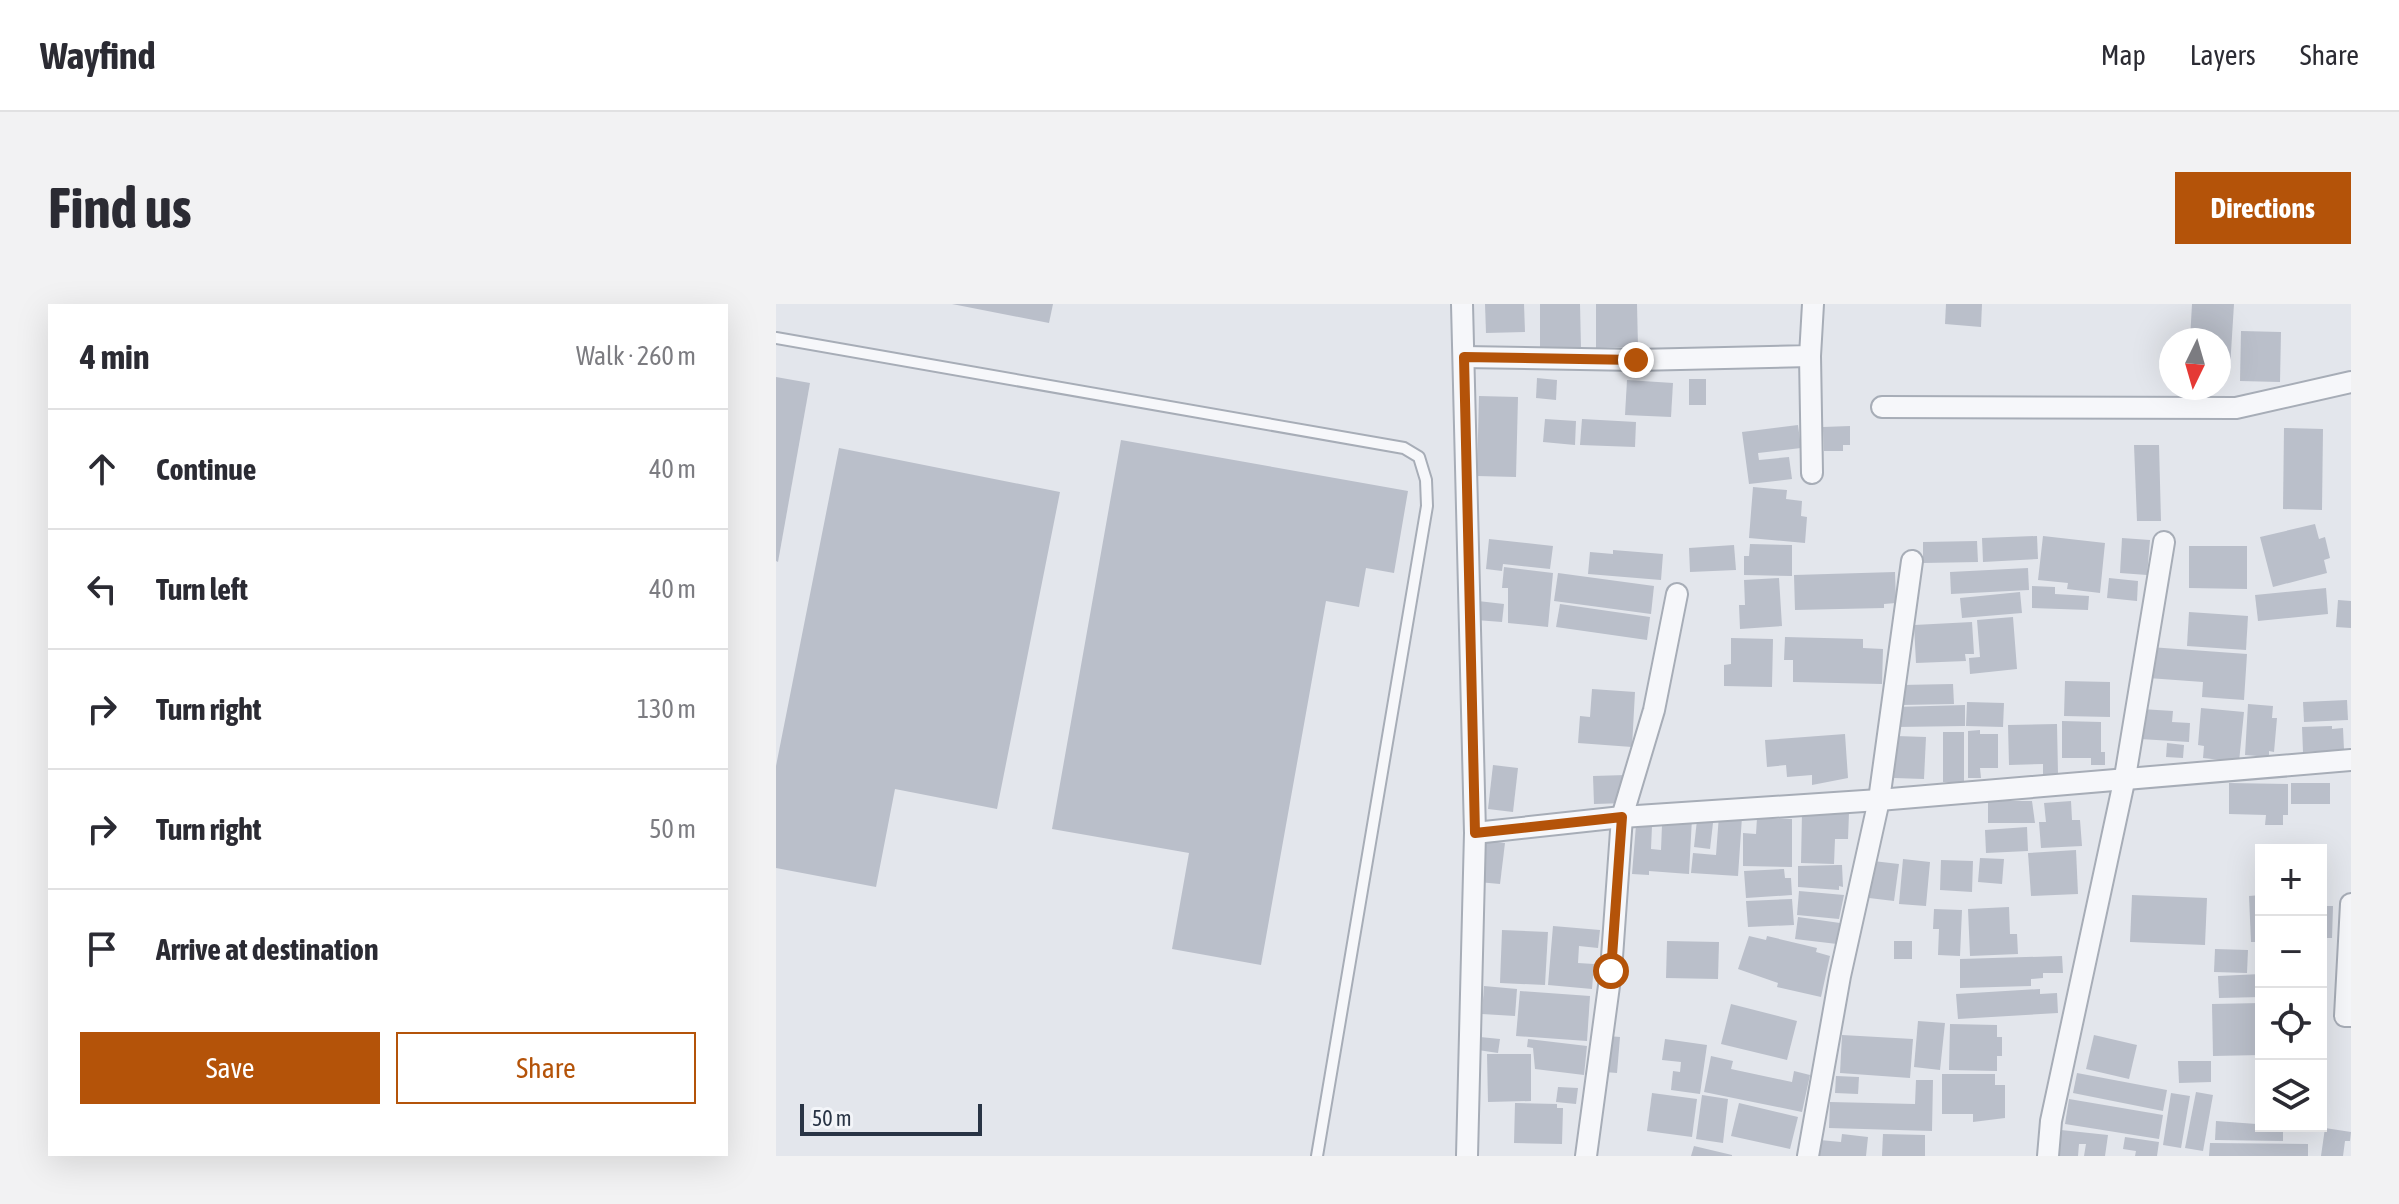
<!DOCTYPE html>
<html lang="en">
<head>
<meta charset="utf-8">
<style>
  body { margin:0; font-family:"Asap Condensed",sans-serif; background:#f2f2f3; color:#2b2b33 }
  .controls { position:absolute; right:24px; bottom:24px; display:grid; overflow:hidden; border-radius:0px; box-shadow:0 8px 32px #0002 }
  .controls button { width:72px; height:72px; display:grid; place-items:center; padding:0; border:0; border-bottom:2px solid #e1e1e2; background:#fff; color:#2b2b33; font:40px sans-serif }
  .compass { position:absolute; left:1383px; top:24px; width:72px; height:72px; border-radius:50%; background:#fff; box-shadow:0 8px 32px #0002; rotate:185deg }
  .scale { position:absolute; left:24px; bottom:20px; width:182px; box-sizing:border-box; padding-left:8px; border:4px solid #293445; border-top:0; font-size:22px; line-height:28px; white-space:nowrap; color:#293445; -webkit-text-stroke:6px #f3f5f9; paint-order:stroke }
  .stop { position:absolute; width:24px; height:24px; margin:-18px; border:6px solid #b45309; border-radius:50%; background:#fff }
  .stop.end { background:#b45309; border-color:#fff; box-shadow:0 2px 8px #0008 }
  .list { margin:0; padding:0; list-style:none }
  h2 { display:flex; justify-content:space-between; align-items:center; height:104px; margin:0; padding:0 32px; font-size:34px }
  h2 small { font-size:26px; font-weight:400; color:#7c7c81 }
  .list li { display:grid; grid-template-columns:52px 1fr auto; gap:24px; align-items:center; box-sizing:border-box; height:120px; padding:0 32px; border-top:2px solid #e1e1e2 }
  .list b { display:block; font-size:30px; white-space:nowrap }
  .list em { font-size:26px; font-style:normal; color:#7c7c81 }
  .actions { display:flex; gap:16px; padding:24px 32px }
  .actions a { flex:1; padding:18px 0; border:2px solid #b45309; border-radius:0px; text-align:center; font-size:28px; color:#b45309 }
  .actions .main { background:#b45309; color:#fff }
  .icon { flex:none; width:44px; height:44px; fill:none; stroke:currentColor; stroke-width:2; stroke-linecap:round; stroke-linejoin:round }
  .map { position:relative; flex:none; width:1575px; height:852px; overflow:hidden; border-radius:0px }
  header { display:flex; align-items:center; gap:48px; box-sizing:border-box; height:112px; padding:0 40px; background:#fff; border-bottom:2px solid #e1e1e2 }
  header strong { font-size:38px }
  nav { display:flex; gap:44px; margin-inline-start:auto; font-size:28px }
  .intro { display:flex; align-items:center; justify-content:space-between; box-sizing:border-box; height:192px; padding:0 48px }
  h1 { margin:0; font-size:56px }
  .button { padding:20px 36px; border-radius:0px; background:#b45309; color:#fff; font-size:28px; font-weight:700 }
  main { display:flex; gap:48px; padding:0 48px }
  aside { flex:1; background:#fff; border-radius:0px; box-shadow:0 8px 32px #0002 }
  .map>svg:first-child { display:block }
  .building { fill:#babfca }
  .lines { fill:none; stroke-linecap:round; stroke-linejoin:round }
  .service-casing { stroke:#a7adb7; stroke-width:14 }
  .minor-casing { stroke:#a7adb7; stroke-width:24 }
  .service { stroke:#f6f7fa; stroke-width:10 }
  .minor { stroke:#f6f7fa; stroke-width:20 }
  .route { stroke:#b45309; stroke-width:10 }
</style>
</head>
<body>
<header>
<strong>Wayfind</strong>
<nav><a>Map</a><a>Layers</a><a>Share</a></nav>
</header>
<div class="intro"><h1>Find us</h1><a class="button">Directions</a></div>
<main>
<aside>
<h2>4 min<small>Walk · 260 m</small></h2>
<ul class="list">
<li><svg class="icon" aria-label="ahead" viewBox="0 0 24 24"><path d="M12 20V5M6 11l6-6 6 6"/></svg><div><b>Continue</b></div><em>40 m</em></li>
<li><svg class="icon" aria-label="left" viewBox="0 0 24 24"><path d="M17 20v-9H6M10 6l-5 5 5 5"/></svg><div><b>Turn left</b></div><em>40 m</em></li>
<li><svg class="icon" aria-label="right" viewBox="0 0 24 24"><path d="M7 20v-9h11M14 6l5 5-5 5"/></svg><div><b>Turn right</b></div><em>130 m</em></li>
<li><svg class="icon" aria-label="right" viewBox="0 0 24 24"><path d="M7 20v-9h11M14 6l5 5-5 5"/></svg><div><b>Turn right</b></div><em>50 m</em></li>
<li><svg class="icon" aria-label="arrive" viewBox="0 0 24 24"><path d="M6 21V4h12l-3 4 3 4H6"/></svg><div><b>Arrive at destination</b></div></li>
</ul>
<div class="actions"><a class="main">Save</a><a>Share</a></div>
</aside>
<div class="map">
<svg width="1575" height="852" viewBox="0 0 1575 852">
  <rect width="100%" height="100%" fill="#e3e6ec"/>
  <g class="building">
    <polygon points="176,0 277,0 273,19"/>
    <polygon points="709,0 748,0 749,28 710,29"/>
    <polygon points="764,0 804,0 805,44 764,45"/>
    <polygon points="820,0 861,0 862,43 820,44"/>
    <polygon points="1170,0 1206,0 1205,23 1169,20"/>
    <polygon points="1416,0 1458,0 1454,64 1443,63 1443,36 1414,36"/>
    <polygon points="1465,27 1505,28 1504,78 1464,77"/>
    <polygon points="0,73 34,79 2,258 0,257"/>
    <polygon points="761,74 781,76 780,96 760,94"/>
    <rect x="913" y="75" width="17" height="26"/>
    <polygon points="851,76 897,79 895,113 849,111"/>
    <polygon points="703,92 742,93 740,173 701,172"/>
    <polygon points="769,115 800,117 799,141 767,138"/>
    <polygon points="806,115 860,118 859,143 804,141"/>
    <polygon points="1022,121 1025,144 982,149 983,156 1013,153 1016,175 973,180 966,128"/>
    <polygon points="1074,122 1074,141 1067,141 1067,147 1048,147 1047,123"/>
    <polygon points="1508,124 1547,125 1546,206 1507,205"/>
    <polygon points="345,136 632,187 618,269 590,264 583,303 550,297 485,661 396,645 413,549 276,525"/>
    <polygon points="1358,141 1383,141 1385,217 1361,217"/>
    <polygon points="63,144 284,188 221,505 119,485 100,583 0,564 0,462"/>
    <polygon points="977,183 1011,186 1010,195 1026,197 1025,212 1031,213 1029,239 973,234"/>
    <polygon points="1539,220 1543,235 1549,233 1554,254 1548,256 1551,269 1497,283 1484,233"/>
    <polygon points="1261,232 1262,255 1207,258 1206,234"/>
    <polygon points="1267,232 1329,239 1324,289 1291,285 1292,279 1262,276"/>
    <polygon points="1346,234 1374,236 1371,271 1344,269"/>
    <polygon points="713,235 777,242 774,265 727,260 726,267 710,265"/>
    <polygon points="1201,237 1202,258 1147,259 1147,238"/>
    <polygon points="974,240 1016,241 1016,272 968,271 968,252 973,252"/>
    <polygon points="958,241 960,266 914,268 913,244"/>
    <polygon points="1413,242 1471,242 1471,285 1413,284"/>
    <polygon points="837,246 887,250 885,276 812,270 814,248 837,250"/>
    <polygon points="728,263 777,269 772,323 732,319 732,284 726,284"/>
    <polygon points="1252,264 1253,286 1175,290 1174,268"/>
    <polygon points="1119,268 1120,299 1108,300 1108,304 1019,306 1018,271"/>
    <polygon points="782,269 878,282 875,310 778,297"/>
    <polygon points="1003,274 1006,322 964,325 963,301 969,301 968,276"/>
    <polygon points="1333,274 1362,277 1361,297 1331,294"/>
    <polygon points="1256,282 1279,283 1279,290 1313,292 1312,306 1256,304"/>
    <polygon points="1550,284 1552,310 1482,317 1479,291"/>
    <polygon points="1244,288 1246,309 1186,314 1184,294"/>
    <polygon points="1562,296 1575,297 1575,324 1560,323"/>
    <polygon points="702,297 728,300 726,318 700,316"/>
    <polygon points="784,300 874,313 871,336 780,323"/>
    <polygon points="1413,308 1472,312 1470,346 1411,342"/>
    <polygon points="1237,313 1241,365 1194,370 1193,354 1204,353 1201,316"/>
    <polygon points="1196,318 1198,350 1189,350 1190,357 1140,359 1138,321"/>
    <polygon points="1009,333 1087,335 1087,344 1107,345 1106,380 1017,378 1017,356 1008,356"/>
    <polygon points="955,334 997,335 996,383 948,382 948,361 955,360"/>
    <polygon points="1374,343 1471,350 1468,396 1426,393 1427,378 1372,374"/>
    <polygon points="1289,377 1334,378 1334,413 1288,412"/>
    <polygon points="1177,380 1178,400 1125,401 1124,381"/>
    <polygon points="816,385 859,388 856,443 802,439 804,412 814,413"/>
    <polygon points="1571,396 1572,416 1528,418 1527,398"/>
    <polygon points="1191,398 1228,399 1227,423 1190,422"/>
    <polygon points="1472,400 1497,402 1496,414 1501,414 1498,448 1493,447 1493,453 1469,451"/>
    <polygon points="1189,401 1189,422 1120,423 1119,403"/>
    <polygon points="1425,404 1468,408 1463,458 1427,454 1428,442 1422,441"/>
    <polygon points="1365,405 1397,407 1396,418 1414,419 1413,438 1364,435"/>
    <polygon points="1286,417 1325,418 1325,448 1329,448 1329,461 1315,461 1315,454 1286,454"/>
    <polygon points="1281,420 1282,470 1267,470 1267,460 1233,461 1232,421"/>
    <polygon points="1556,422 1556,425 1567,424 1568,446 1527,448 1526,423"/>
    <polygon points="1204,426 1204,430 1222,430 1222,464 1204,464 1205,474 1192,474 1192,427"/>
    <rect x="1167" y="428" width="21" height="50"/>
    <polygon points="1069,430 1072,474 1036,481 1036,471 1011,473 1010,461 991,463 989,436"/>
    <polygon points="1120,432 1150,433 1148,475 1118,474"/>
    <polygon points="1391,439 1408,441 1407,454 1390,453"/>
    <polygon points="717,461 742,464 737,508 712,505"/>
    <polygon points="850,471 851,499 818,500 817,472"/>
    <polygon points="1453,479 1512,480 1512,511 1507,511 1507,521 1489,521 1490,511 1453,510"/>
    <rect x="1515" y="479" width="39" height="21"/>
    <polygon points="1212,497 1256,497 1259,519 1212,519"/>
    <polygon points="1295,497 1296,516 1304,516 1306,542 1265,544 1263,518 1270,518 1268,499"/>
    <polygon points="1026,508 1073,509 1072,535 1059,535 1058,560 1025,559"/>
    <polygon points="943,511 966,513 962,572 915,569 917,549 940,551"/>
    <polygon points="893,513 916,514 913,570 873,567 873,571 856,570 860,521 876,522 875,545 885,546 886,521 893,521"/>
    <polygon points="981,514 1016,515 1016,563 967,562 967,529 980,530"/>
    <polygon points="921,516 937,519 934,545 918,543"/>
    <polygon points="1251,523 1252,547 1210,549 1209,526"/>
    <polygon points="706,536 729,539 724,580 702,578"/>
    <polygon points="1300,546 1302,590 1255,592 1252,549"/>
    <polygon points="1204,554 1228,555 1226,580 1202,578"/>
    <polygon points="1127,555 1154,558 1150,602 1123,600"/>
    <polygon points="1165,556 1197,557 1196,588 1164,586"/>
    <polygon points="1097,557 1123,560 1118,597 1093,594"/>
    <polygon points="1062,561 1066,561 1067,583 1063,582 1063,586 1022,583 1022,562"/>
    <polygon points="1008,565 1009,574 1015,574 1016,591 970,594 968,567"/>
    <polygon points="1023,587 1068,591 1063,615 1021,611"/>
    <polygon points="1356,591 1431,594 1429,641 1354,638"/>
    <polygon points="1485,591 1485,638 1475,638 1473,592"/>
    <polygon points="1016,595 1018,621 972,623 970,597"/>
    <polygon points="1545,602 1557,602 1556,634 1545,634"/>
    <polygon points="1233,603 1234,630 1241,630 1242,650 1194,652 1192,605"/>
    <polygon points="1158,605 1186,606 1184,652 1162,651 1163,625 1157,625"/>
    <polygon points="1022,613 1064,619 1061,640 1019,635"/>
    <polygon points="777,622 824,626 822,644 803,642 802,659 818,660 816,685 772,681"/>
    <polygon points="726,626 772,628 769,681 724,679"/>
    <polygon points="973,632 990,636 991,632 1041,644 1040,648 1054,652 1045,693 1001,683 1002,679 962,665"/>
    <polygon points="891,637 943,638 942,675 890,674"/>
    <rect x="1118" y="637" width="18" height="18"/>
    <polygon points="1439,645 1472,646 1471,669 1438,668"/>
    <polygon points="1286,652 1287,669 1267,669 1267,674 1255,675 1255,682 1184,684 1184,655"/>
    <polygon points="1485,670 1485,693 1443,694 1442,672"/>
    <polygon points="708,682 741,685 739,712 706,710"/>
    <polygon points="1264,685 1264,690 1281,689 1282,709 1182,715 1180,690"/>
    <polygon points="744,687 814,692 811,737 740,732"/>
    <polygon points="1485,699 1485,751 1437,752 1436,700"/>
    <polygon points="955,700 1021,717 1011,756 945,740"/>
    <polygon points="1142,717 1169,719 1164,766 1138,763"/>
    <polygon points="1174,720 1221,721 1221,733 1226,733 1226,752 1221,752 1221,767 1173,766"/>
    <polygon points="1066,731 1137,735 1134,774 1064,769"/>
    <polygon points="1318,731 1361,741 1353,775 1310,765"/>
    <polygon points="832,732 844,733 841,769 829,768"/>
    <polygon points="704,733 724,735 722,749 702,746"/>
    <polygon points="752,735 811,742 808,771 759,765 757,744 751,743"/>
    <polygon points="889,735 931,741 924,790 895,786 897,767 904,768 905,758 886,756"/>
    <polygon points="711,750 755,750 755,797 712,798"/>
    <polygon points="935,752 957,757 955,765 1016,778 1018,767 1034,771 1026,808 928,788"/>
    <polygon points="1402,757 1435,757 1435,778 1403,779"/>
    <polygon points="1301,769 1391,786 1387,807 1297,789"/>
    <polygon points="1166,770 1219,770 1219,781 1229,781 1229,814 1197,818 1197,810 1166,810"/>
    <polygon points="1060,772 1083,773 1082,790 1059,789"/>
    <polygon points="1140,776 1157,776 1156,827 1053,824 1054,798 1139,800"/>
    <polygon points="782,783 802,784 800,800 780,798"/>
    <polygon points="1420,788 1437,791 1427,847 1409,844"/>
    <polygon points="876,789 921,795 916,833 871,827"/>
    <polygon points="1395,789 1414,792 1405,844 1387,841"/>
    <polygon points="926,791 952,795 947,839 920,835"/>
    <polygon points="1293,795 1387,811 1383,835 1289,820"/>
    <polygon points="739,799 781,800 781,804 787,804 786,840 738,839"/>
    <polygon points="963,799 1022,813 1014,845 955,832"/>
    <polygon points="1440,817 1507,822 1507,837 1439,836"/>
    <polygon points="1549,824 1575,828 1574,837 1569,837 1567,852 1545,852"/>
    <polygon points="1285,826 1332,831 1329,852 1308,852 1310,840 1303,840 1302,852 1282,852"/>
    <polygon points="1066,830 1092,833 1090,852 1043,852 1044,836 1065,838"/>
    <polygon points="1107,830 1149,831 1149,852 1106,852"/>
    <polygon points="1349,833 1383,838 1381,852 1359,852 1360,847 1347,845"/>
    <polygon points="1434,839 1532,840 1532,852 1433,852"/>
    <polygon points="918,842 956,851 956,852 915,852"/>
  </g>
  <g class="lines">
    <g class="service-casing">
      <polyline id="service" points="0,34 628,144 643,153 650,176 651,202 541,852"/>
    </g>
    <g class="minor-casing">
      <g id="minor">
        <polyline points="686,0 699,529 691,852"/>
        <polyline points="1034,52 1036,169"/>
        <polyline points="688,53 860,56 1034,52 1037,0"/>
        <polyline points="1106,103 1460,104 1575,78"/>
        <polyline points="699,529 846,513 1103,496 1575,456"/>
        <polyline points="1575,600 1569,712 1575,712"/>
        <polyline points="810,852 835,667 846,513 878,406 901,290"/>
        <polyline points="1032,852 1064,672 1103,496 1136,257"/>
        <polyline points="1272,852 1275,817 1349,473 1388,238"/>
      </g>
    </g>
    <use href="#service" class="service"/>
    <use href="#minor" class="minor"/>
  </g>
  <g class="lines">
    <polyline class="route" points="835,667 846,513 699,529 688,53 860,56"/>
  </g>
</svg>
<div class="controls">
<button>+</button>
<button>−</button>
<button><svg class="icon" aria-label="locate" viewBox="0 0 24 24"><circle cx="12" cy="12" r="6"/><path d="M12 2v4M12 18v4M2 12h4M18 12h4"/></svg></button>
<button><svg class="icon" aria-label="layers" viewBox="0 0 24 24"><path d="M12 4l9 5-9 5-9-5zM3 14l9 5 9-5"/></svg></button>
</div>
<svg class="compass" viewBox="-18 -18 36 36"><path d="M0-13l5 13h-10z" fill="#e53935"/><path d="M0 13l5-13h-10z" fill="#7c7c81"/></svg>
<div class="scale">50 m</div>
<div class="stop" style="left:835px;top:667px"></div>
<div class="stop end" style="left:860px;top:56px"></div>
</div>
</main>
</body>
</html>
